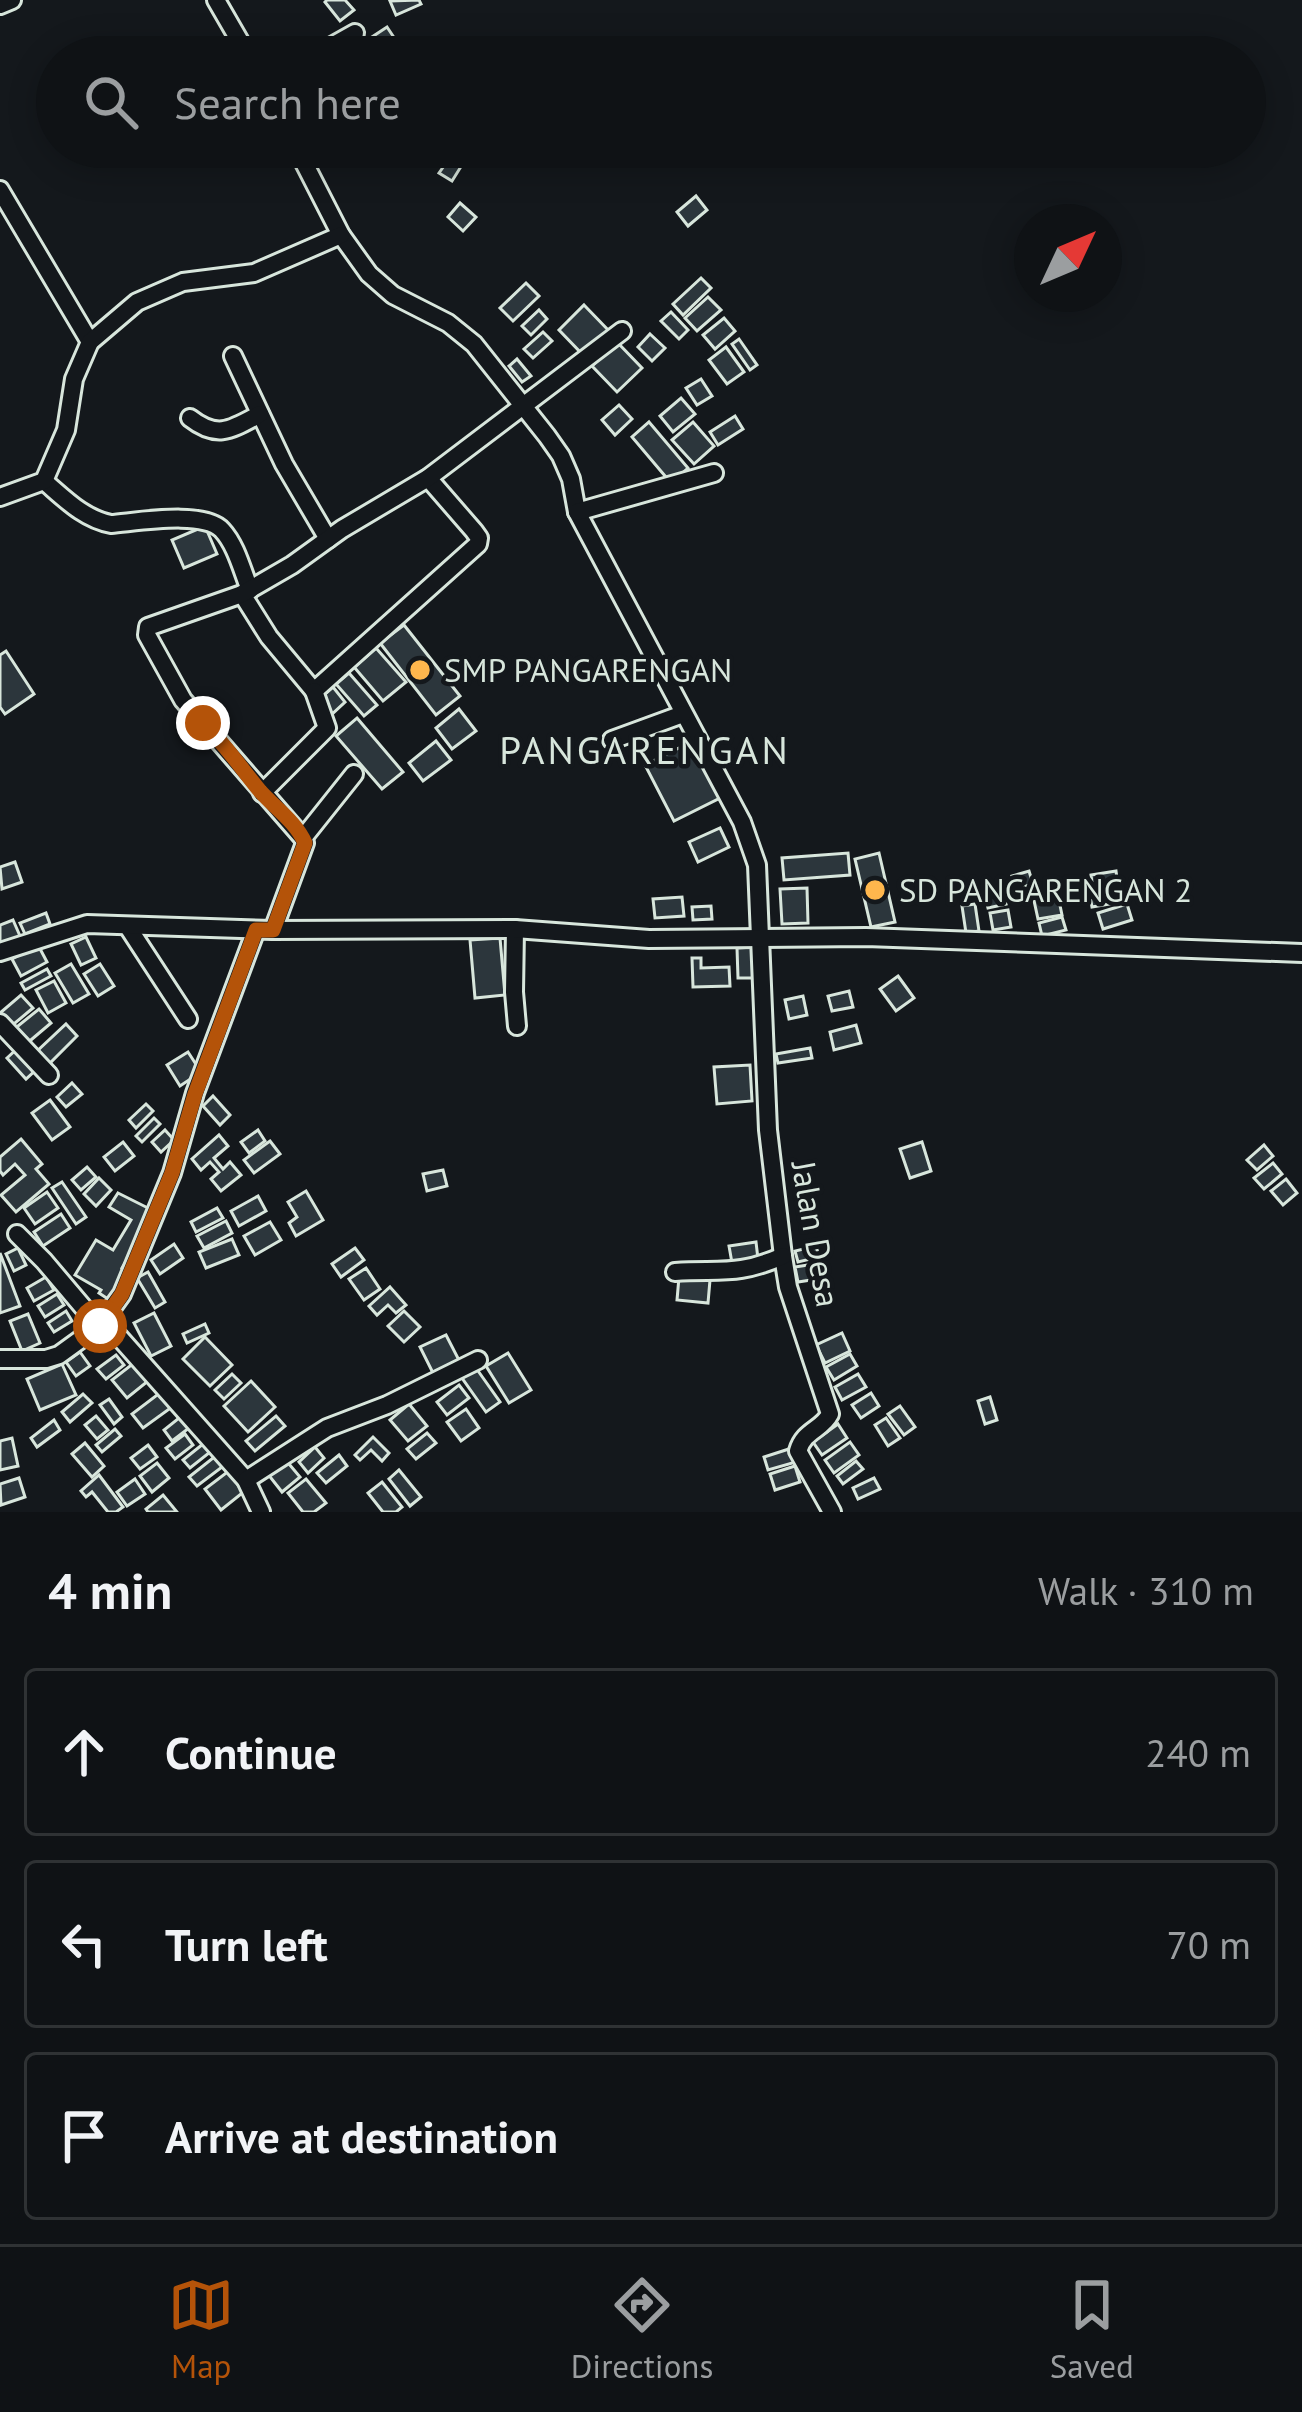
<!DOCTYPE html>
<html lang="en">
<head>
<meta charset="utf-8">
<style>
  body { margin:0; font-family:"PT Sans",sans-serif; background:#1d2022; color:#f1f3f6 }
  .compass { position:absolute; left:1014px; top:204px; width:108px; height:108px; border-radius:50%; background:#0f1215; box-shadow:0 6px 30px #0003; rotate:46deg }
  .stop { position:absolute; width:36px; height:36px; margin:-27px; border:9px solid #b45309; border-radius:50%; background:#fff }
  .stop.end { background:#b45309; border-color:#fff; box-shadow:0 3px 12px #0008 }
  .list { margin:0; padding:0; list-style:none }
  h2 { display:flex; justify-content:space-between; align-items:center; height:156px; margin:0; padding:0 48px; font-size:51px }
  h2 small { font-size:39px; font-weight:400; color:#9b9ea0 }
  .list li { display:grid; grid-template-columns:78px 1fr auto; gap:36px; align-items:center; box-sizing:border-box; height:168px; margin:0 24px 24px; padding:0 24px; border:3px solid #2f3234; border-radius:12px }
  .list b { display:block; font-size:45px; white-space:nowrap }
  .list em { font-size:39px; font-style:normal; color:#9b9ea0 }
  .icon { flex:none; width:66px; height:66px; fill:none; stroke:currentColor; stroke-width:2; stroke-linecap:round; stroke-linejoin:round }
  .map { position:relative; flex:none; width:1302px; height:1512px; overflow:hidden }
  .search { position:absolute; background:#0f1215; box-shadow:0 6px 30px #0003; left:36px; right:36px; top:36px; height:132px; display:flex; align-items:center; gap:30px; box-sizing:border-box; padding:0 42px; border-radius:66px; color:#9b9ea0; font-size:45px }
  .sheet { height:732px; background:#0f1215 }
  nav { display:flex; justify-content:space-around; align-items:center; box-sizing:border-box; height:168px; border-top:3px solid #2f3234; background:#0f1215; font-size:33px; color:#9b9ea0 }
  nav a { display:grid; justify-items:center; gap:6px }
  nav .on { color:#b45309 }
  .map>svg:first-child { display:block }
  .building { fill:#2c363c; stroke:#d8e6dc; stroke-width:3 }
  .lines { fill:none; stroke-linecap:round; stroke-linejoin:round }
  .minor-casing { stroke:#d8e6dc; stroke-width:22 }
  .minor { stroke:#14181c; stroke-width:16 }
  .route { stroke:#b45309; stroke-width:15 }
  .poi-dot { fill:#ffb74d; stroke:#14181c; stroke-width:4.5 }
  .labels { text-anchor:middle; stroke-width:9; stroke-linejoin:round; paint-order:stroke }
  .poi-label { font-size:33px; fill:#d8e6dc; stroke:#14181c; text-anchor:start }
  .street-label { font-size:33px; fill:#d8e6dc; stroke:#14181c }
  .quarter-label { font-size:39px; letter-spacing:3px; fill:#d8e6dc; stroke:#14181c }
</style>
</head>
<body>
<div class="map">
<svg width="1302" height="1512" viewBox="0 0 1302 1512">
  <rect width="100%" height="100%" fill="#14181c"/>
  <g class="building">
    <polygon points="327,0 345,0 354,10 340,21 325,2"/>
    <polygon points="419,0 421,4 396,15 390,1"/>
    <polygon points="387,27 395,39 380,48 372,37"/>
    <polygon points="456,149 467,157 452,181 439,173"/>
    <polygon points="696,196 707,210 688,226 677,212"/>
    <polygon points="460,203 476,217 463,231 448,217"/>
    <polygon points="701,278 711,288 683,315 673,304"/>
    <polygon points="526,283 539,296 513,321 500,308"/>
    <polygon points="708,297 721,310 697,331 685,318"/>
    <polygon points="584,305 611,333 586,358 559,330"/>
    <polygon points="539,310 547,319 531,335 522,326"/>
    <polygon points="671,312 688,330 679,339 661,321"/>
    <polygon points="724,318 735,331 715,349 703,335"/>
    <polygon points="543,332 552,341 533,358 524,349"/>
    <polygon points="650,334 665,348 652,361 638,347"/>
    <polygon points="739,339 757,365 750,370 732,344"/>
    <polygon points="617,342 642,368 617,392 592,366"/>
    <polygon points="726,347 744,372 727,384 709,360"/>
    <polygon points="517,359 531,376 522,382 509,366"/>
    <polygon points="701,379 712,396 697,405 686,388"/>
    <polygon points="681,398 695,414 673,432 660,416"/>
    <polygon points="619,405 632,419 615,435 602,420"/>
    <polygon points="735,416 743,429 718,445 710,432"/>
    <polygon points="649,422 688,468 671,483 632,437"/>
    <polygon points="693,422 714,446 694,464 672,440"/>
    <polygon points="205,526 217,554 184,568 172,540"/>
    <polygon points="404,625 460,696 436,715 380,643"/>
    <polygon points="376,648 406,682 383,701 354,667"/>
    <polygon points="6,651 34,694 5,714 0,707 0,655"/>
    <polygon points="349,673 377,705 364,716 336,684"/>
    <polygon points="333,687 345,702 331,715 318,700"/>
    <polygon points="459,709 476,731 452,749 436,728"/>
    <polygon points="357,718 403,772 382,789 336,736"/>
    <polygon points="436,741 451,760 423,781 409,763"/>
    <polygon points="691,742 720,798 674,821 645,765"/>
    <polygon points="720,828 729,847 698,862 689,842"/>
    <polygon points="848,853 850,875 784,880 782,858"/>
    <polygon points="879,853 895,922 871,927 855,859"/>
    <polygon points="15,862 22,882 2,889 0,867"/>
    <polygon points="1029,871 1033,884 1016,889 1012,876"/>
    <polygon points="1116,871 1118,886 1093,890 1091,875"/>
    <polygon points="1001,884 1006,904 988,908 983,888"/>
    <polygon points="807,888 808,923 782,924 780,889"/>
    <polygon points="1125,890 1127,901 1092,907 1090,896"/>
    <polygon points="1057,891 1062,915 1038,919 1033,896"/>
    <polygon points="682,897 684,916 655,918 653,899"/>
    <polygon points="975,904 979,931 966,933 962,906"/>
    <polygon points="1127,904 1132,920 1103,929 1098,913"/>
    <polygon points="711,906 712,919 693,920 692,907"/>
    <polygon points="1008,910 1011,927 993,930 990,913"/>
    <polygon points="46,913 50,924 25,934 20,923"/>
    <polygon points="1062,917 1066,930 1042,936 1039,923"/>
    <polygon points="13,920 20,936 0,945 0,925"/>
    <polygon points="86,937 96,958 81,965 71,944"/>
    <polygon points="500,938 505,995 475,998 470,940"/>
    <polygon points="38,945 47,962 21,976 12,959"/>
    <polygon points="755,947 756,978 738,978 737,948"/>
    <polygon points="692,958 701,958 701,968 729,967 730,986 693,987"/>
    <polygon points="71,964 89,994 73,1003 55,973"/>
    <polygon points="100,964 114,986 98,996 84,974"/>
    <polygon points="47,969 51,976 25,990 21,983"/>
    <polygon points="898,976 914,998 896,1011 880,989"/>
    <polygon points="54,981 66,1003 48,1013 36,990"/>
    <polygon points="849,991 853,1007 832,1011 828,996"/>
    <polygon points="21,995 33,1008 9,1028 0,1018 0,1013"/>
    <polygon points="803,996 807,1015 789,1019 785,1000"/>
    <polygon points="39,1009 51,1023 25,1045 13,1030"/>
    <polygon points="66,1024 77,1036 47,1066 35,1053"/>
    <polygon points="856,1025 861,1043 834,1050 830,1032"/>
    <polygon points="19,1047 38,1068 26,1079 7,1058"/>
    <polygon points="810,1048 812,1058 778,1063 776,1054"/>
    <polygon points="188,1052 201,1072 180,1086 167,1065"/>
    <polygon points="750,1065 752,1101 717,1104 714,1067"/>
    <polygon points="72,1083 82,1094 66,1107 57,1097"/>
    <polygon points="213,1096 230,1115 220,1125 203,1106"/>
    <polygon points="50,1100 70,1127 52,1140 32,1113"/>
    <polygon points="146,1104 153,1111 136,1128 129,1120"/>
    <polygon points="154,1118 160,1124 142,1142 136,1136"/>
    <polygon points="165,1130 174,1140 161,1152 152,1142"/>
    <polygon points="258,1130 265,1141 249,1153 241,1142"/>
    <polygon points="219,1135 228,1146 214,1158 223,1169 230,1162 241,1175 221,1191 211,1179 219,1172 210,1162 201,1170 192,1159"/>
    <polygon points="21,1139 42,1164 36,1169 49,1184 16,1212 1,1195 25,1175 15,1164 3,1175 0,1171 0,1157"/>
    <polygon points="270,1141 280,1154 254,1173 244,1160"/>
    <polygon points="123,1142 134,1156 115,1171 104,1157"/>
    <polygon points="922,1142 931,1171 910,1178 900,1149"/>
    <polygon points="1264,1145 1273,1156 1257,1170 1247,1160"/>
    <polygon points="1273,1163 1282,1174 1264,1189 1254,1178"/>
    <polygon points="87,1167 96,1177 81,1190 72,1180"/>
    <polygon points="443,1170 447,1186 427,1191 423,1174"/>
    <polygon points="99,1178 111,1190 96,1206 84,1194"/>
    <polygon points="1286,1179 1297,1193 1283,1205 1271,1191"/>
    <polygon points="62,1182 86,1217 76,1224 52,1188"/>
    <polygon points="306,1191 323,1220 296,1236 289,1223 297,1217 288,1202"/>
    <polygon points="47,1192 58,1208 35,1224 24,1208"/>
    <polygon points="118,1193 156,1212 122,1268 129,1272 111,1301 99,1293 101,1290 75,1275 96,1240 113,1250 131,1220 109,1207"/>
    <polygon points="258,1196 266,1211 239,1226 231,1211"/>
    <polygon points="217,1208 223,1218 196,1232 191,1222"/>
    <polygon points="61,1214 70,1228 43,1246 34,1232"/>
    <polygon points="226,1221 232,1233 204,1248 197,1236"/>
    <polygon points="270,1222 281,1240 255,1255 244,1236"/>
    <polygon points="232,1239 239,1255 206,1268 199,1252"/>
    <polygon points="756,1242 758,1259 732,1263 729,1246"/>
    <polygon points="174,1244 183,1258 160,1274 151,1260"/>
    <polygon points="816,1246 819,1257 798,1262 795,1251"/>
    <polygon points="18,1248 26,1265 14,1271 6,1254"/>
    <polygon points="355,1248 364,1260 341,1277 332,1264"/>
    <polygon points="0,1253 20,1306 0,1313"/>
    <polygon points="821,1263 824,1278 798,1282 795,1267"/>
    <polygon points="366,1268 380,1289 364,1300 349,1279"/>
    <polygon points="148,1272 165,1302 155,1308 137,1278"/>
    <polygon points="46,1277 54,1290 34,1301 27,1288"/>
    <polygon points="679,1277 710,1280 708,1303 677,1300"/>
    <polygon points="390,1287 406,1305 396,1313 388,1305 377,1315 369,1306"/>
    <polygon points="57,1294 64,1305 45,1317 38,1306"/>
    <polygon points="66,1311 72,1321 54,1332 48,1323"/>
    <polygon points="404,1311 420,1327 404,1342 388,1326"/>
    <polygon points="154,1313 171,1346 151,1356 134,1323"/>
    <polygon points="28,1314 40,1343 22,1351 10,1321"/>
    <polygon points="205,1324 209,1333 187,1343 183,1334"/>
    <polygon points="842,1333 850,1351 825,1363 816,1345"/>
    <polygon points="446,1335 461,1364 435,1377 420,1347"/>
    <polygon points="205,1337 232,1365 210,1386 183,1359"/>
    <polygon points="80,1352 90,1366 76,1376 66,1362"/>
    <polygon points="508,1353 531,1390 509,1403 486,1366"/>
    <polygon points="850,1354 857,1366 834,1380 826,1367"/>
    <polygon points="116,1355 124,1365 106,1379 97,1369"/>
    <polygon points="139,1359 153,1377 127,1398 112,1380"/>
    <polygon points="62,1364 76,1395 40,1410 27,1379"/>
    <polygon points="476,1368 500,1402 486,1412 462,1378"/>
    <polygon points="232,1374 241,1383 224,1399 215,1390"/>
    <polygon points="858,1374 866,1387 842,1400 835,1387"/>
    <polygon points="251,1381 275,1407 248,1432 224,1406"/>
    <polygon points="459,1385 469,1398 447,1415 437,1402"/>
    <polygon points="161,1392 172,1407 143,1428 132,1414"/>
    <polygon points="871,1393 879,1406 861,1418 852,1405"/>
    <polygon points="83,1394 92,1403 70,1422 62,1412"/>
    <polygon points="990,1397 997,1420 985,1424 978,1401"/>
    <polygon points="109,1399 122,1417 114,1424 100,1405"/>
    <polygon points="409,1404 427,1426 408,1441 390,1420"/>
    <polygon points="900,1406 915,1427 904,1435 888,1414"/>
    <polygon points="466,1409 479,1428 461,1441 447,1422"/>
    <polygon points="184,1414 193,1425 172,1441 164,1430"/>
    <polygon points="96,1416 108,1430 97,1439 85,1425"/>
    <polygon points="276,1416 285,1426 255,1451 246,1441"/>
    <polygon points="886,1418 900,1438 888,1446 875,1425"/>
    <polygon points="54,1420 60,1430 37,1447 31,1438"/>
    <polygon points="838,1424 847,1438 822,1455 813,1442"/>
    <polygon points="115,1429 121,1436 102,1452 96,1445"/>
    <polygon points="427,1433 436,1443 416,1459 407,1449"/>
    <polygon points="185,1434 193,1445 175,1459 166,1448"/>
    <polygon points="373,1437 389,1453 382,1461 371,1450 360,1460 355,1455"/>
    <polygon points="12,1438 18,1466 0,1470 0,1441"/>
    <polygon points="208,1440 214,1449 190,1468 183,1460"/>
    <polygon points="850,1442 859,1455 834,1473 825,1460"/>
    <polygon points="85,1443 104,1466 92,1477 72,1454"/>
    <polygon points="148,1445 157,1457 140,1469 131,1458"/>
    <polygon points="315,1447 324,1458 308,1473 299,1462"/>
    <polygon points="792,1448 796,1462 768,1470 764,1457"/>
    <polygon points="218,1454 226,1464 197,1486 189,1477"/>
    <polygon points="339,1455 347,1466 326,1483 317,1473"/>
    <polygon points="284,1458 300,1477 282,1492 267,1473"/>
    <polygon points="856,1461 863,1469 843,1484 837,1476"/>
    <polygon points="157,1463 169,1478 152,1492 140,1476"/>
    <polygon points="795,1466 800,1482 775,1490 770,1474"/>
    <polygon points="230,1470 246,1490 221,1510 205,1489"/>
    <polygon points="399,1470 421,1497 410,1506 389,1479"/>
    <polygon points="99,1475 123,1507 116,1512 108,1512 92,1492 86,1497 81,1491"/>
    <polygon points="19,1478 25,1497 1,1505 0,1484"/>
    <polygon points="874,1478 880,1489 858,1499 853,1488"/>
    <polygon points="135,1479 145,1494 127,1506 117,1492"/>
    <polygon points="306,1479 326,1503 314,1512 303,1512 288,1493"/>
    <polygon points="382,1482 402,1507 396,1512 383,1512 368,1493"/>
    <polygon points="163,1495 177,1512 148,1512 146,1509"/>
  </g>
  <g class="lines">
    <g class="minor-casing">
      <g id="minor">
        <polyline points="216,0 249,57"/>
        <polyline points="0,5 12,0"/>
        <polyline points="300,57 323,51 355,33"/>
        <path d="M 296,147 L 341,235 L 369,274 L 393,295 L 448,323 L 474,344 L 547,436 L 561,456 L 571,479 L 577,512 L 742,822 L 757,865 L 768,1130 L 783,1256 L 788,1287 L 830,1414 C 822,1430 804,1430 798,1451 L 832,1512"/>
        <polyline points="0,190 90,342"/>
        <polyline points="233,356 284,464 328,539"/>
        <path d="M 190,418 C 218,440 232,429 260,414"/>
        <path d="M 44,481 C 65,499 84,519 111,524 C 137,522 204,510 222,530 C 236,545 242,570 250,590"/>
        <polyline points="0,497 44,481 66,430 74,379 90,342 137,302 183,282 254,273 341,235"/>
        <polyline points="577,512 714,473"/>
        <polyline points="242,594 269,637 314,691 478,544 479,538 474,531 428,478"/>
        <polyline points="612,740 683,714"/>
        <polyline points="262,793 327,728 314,691"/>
        <polyline points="303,838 354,774"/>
        <polyline points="128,927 188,1019"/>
        <polyline points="515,929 514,992 517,1026"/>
        <polyline points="273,930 305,843 303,838 183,700 147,635 148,627 242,594 292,565 342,529 428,478 622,331"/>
        <polyline points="0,952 87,924 273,930 515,929 649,939 866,937 1302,953"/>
        <polyline points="0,1023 49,1075"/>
        <polyline points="17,1234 44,1261 99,1326"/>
        <path d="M 675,1272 C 722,1269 737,1276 783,1256"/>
        <polyline points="104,1320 246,1480 261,1512"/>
        <polyline points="0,1359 46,1359 59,1355 99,1326 122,1294 172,1173 195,1093 256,930"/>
        <polyline points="246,1480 327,1428 387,1405 478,1360"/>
      </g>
    </g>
    <use href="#minor" class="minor"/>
  </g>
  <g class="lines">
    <path class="route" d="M 100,1326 L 122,1294 L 172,1173 L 195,1094 L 256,930 L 273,930 L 305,843 C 296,822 275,808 260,791 C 241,768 225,744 203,723"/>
  </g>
  <g class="poi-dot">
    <circle cx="420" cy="670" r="12"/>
    <circle cx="875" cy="890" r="12"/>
  </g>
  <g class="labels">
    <g class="poi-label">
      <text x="444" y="682">SMP PANGARENGAN</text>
      <text x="899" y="902">SD PANGARENGAN 2</text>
    </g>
    <g class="street-label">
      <text transform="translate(816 1234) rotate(80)" y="12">Jalan Desa</text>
    </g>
    <g class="quarter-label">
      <text x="645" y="764">PANGARENGAN</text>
    </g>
  </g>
</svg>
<svg class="compass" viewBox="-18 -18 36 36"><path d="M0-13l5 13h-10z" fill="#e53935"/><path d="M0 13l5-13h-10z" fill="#9b9ea0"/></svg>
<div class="stop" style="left:100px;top:1326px"></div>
<div class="stop end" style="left:203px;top:723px"></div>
<div class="search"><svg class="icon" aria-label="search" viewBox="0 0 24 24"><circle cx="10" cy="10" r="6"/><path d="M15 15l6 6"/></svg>Search here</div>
</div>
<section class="sheet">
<h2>4 min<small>Walk · 310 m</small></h2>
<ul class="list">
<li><svg class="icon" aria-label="ahead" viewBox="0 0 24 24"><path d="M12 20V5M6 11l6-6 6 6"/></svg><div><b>Continue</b></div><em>240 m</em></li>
<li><svg class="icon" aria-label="left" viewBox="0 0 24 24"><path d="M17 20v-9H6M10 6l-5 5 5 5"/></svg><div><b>Turn left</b></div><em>70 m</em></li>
<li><svg class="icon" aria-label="arrive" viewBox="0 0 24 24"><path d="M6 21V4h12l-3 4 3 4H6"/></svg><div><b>Arrive at destination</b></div></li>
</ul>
</section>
<nav>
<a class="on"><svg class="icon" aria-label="map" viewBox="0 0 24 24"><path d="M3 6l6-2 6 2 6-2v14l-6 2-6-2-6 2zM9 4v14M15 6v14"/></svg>Map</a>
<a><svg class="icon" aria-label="directions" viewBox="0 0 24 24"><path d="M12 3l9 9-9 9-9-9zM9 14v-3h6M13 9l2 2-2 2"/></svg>Directions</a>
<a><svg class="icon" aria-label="saved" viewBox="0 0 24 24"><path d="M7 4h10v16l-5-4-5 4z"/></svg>Saved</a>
</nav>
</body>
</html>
